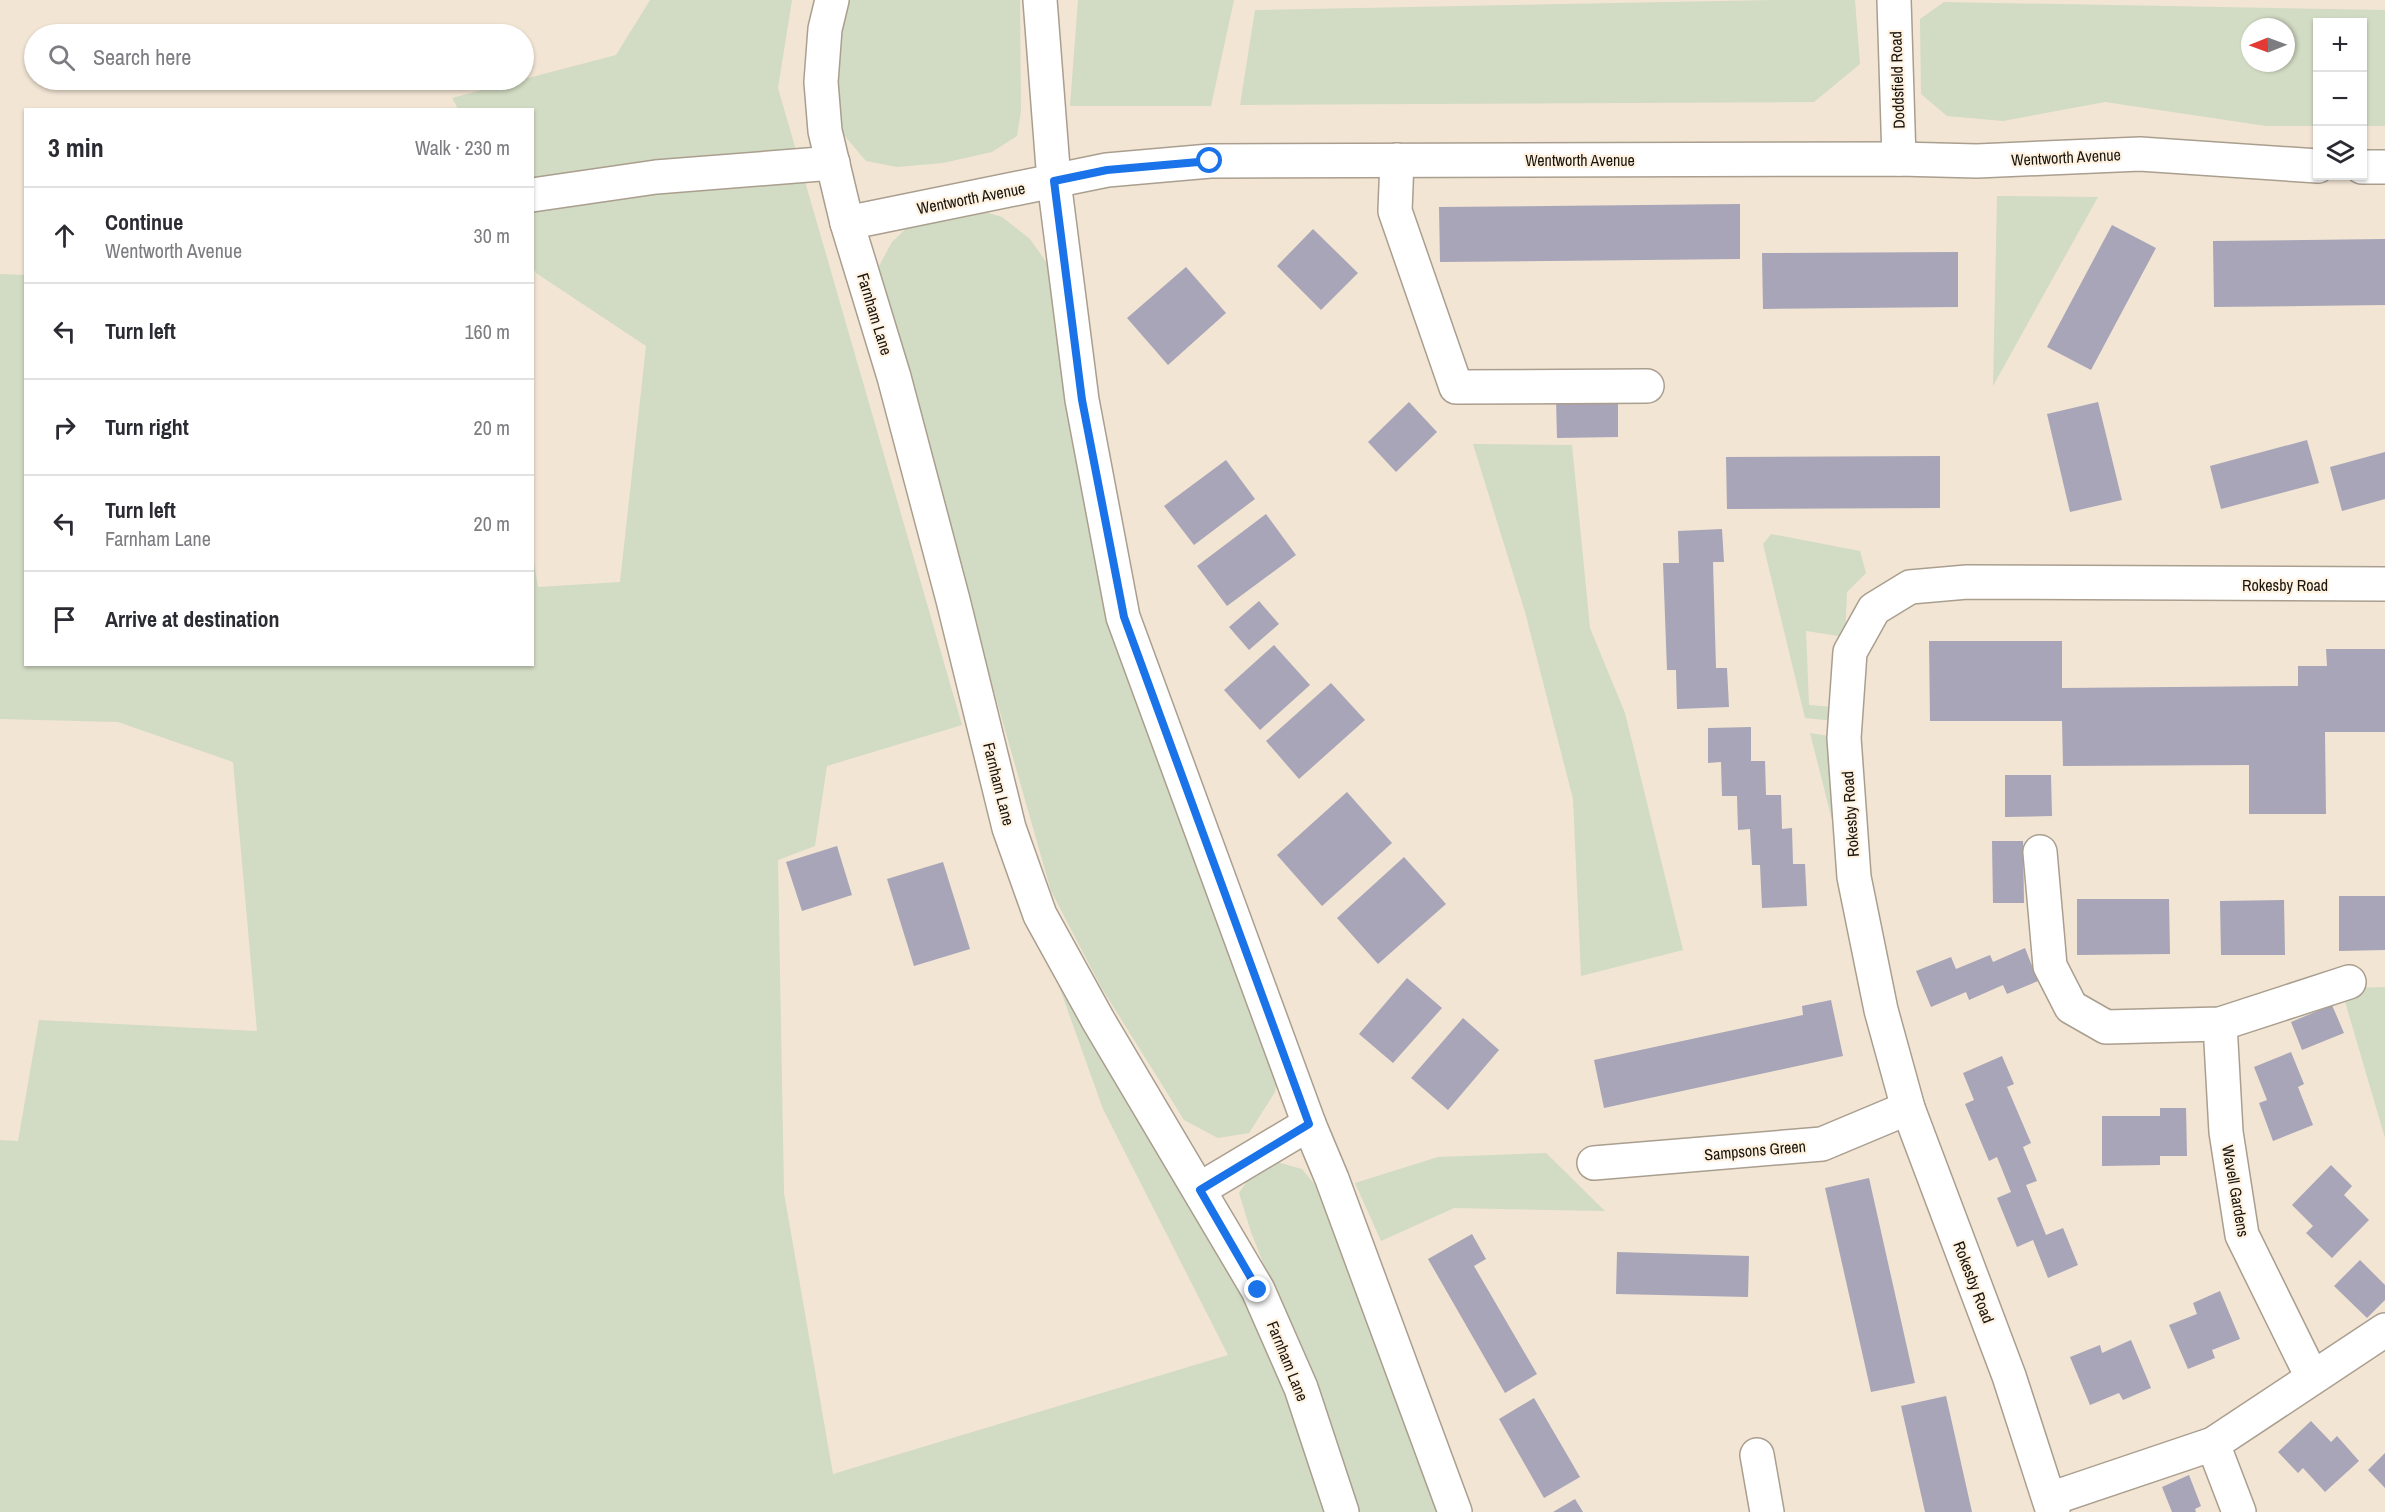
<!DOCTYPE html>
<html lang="en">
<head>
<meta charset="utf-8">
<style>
  body { margin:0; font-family:"Archivo Narrow",sans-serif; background:#f2f2f3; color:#2b2b33 }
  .controls { position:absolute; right:18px; top:18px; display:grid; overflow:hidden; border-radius:0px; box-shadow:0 2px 4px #0004 }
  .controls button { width:54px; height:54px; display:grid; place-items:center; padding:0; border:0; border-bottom:2px solid #e1e1e2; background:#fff; color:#2b2b33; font:30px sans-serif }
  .compass { position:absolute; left:2241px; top:18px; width:54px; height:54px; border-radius:50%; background:#fff; box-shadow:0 2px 4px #0004; rotate:269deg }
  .stop { position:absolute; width:18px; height:18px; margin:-14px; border:4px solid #1a73e8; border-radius:50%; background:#fff }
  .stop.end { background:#1a73e8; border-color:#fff; box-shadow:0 2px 6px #0008 }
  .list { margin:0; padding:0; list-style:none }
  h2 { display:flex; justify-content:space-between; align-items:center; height:78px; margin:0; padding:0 24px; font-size:26px }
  h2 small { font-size:20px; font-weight:400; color:#7c7c81 }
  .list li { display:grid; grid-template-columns:39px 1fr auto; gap:18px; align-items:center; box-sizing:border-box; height:96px; padding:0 24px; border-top:2px solid #e1e1e2 }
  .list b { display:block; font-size:22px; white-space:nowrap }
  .list p { margin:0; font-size:20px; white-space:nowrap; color:#7c7c81 }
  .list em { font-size:20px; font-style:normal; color:#7c7c81 }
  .icon { flex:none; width:33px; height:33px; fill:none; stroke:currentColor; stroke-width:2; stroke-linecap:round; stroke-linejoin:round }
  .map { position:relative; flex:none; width:2385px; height:1512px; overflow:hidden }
  .search { position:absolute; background:#fff; box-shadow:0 2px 4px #0004; left:24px; top:24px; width:510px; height:66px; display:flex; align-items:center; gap:15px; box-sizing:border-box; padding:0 21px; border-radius:33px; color:#7c7c81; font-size:22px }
  .panel { position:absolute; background:#fff; box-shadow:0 2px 4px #0004; left:24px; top:108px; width:510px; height:558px; border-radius:0px }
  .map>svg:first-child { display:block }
  .green { fill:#d2dbc3; fill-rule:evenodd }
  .building { fill:#a7a5b7 }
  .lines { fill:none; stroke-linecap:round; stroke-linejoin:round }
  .minor-casing { stroke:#aa9e8f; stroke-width:36 }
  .minor { stroke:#fff; stroke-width:33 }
  .route { stroke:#1a73e8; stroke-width:8 }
  .labels { text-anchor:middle; stroke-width:4.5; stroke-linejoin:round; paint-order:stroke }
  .street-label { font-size:16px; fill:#18140e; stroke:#fff2e1 }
</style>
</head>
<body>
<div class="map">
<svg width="2385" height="1512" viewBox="0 0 2385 1512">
  <rect width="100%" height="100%" fill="#f2e5d4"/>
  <g class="green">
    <polygon points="650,0 792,0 778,88 962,725 827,766 815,846 778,860 784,1193 833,1474 1228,1355 1103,1109 1045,947 1125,1081 1285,1372 1332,1512 0,1512 0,1140 18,1141 39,1020 257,1031 233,762 118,722 0,719 0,274 25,275 26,664 532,664 533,556 538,587 620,582 646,346 536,273 532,265 532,110 458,109 452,98 616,55"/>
    <polygon points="843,0 1020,0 1021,111 1017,136 992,152 943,163 897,167 866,161 843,134 834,93"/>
    <polygon points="1078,0 1234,0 1211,106 1070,106"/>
    <polygon points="1772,0 1855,0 1860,64 1814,102 1240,105 1255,10"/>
    <path d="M 1944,2 L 2385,10 L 2385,126 L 2363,126 L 2362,22 L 2318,22 L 2317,126 L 2266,126 L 2105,102 L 2003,121 L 1947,116 L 1921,94 L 1920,19 ZM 2250,27 L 2286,27 L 2286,63 L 2250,63 Z"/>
    <polygon points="1997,196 2098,197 1993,386"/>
    <polygon points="962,205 1002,217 1030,239 1047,263 1097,547 1280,1059 1275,1092 1249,1133 1218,1138 1184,1120 1101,987 1051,891 934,481 879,266 892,242 914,221"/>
    <polygon points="1473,444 1572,445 1590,628 1625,713 1683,950 1581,976 1573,799 1525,612"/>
    <polygon points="1771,534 1860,551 1866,573 1847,592 1845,637 1806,631 1809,705 1845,708 1845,722 1805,718 1763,544"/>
    <polygon points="1810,733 1842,738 1847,879"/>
    <polygon points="2385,987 2385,1138 2344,998 2350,988"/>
    <polygon points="1546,1153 1605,1211 1454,1208 1381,1241 1355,1183 1438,1157"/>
    <polygon points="1273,1161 1302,1169 1315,1185 1442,1512 1353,1512 1316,1397 1251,1232 1239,1193 1255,1169"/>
  </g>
  <g class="building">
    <polygon points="1740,204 1740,259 1440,262 1439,207"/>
    <polygon points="2112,225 2156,248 2091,370 2047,347"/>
    <polygon points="1313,229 1358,273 1321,310 1277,266"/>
    <polygon points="2385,239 2385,305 2214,307 2213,241"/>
    <polygon points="1958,252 1958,307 1763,309 1762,253"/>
    <polygon points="1186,267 1226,313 1168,365 1127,318"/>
    <polygon points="1618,397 1618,437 1557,438 1556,398"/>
    <polygon points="1409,402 1437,432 1396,472 1368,442"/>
    <polygon points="2098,402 2122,500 2070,512 2047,414"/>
    <polygon points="2307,440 2319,483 2221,509 2210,466"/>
    <polygon points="2385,452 2385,499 2342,511 2330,467"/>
    <polygon points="1940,456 1940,508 1727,509 1726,457"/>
    <polygon points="1226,460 1255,499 1194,545 1164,506"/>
    <polygon points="1266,514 1296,555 1227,606 1197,566"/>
    <polygon points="1722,529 1724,562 1713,562 1716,668 1727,668 1729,707 1677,709 1676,670 1667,670 1663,563 1679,563 1678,531"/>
    <polygon points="1259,601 1279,624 1249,650 1229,627"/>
    <polygon points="1929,641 2062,641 2062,688 2298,686 2298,666 2327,666 2326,649 2385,649 2385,732 2325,732 2326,814 2249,814 2249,765 2063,766 2062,721 1930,721"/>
    <polygon points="1274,645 1310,685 1260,730 1224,690"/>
    <polygon points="1331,683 1365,720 1299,779 1266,741"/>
    <polygon points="1751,727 1751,761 1765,761 1766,795 1781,795 1782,829 1792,828 1793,864 1805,864 1807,906 1762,908 1760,865 1752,865 1750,829 1738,830 1737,796 1722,796 1721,762 1708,763 1708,728"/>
    <polygon points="2005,775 2051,775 2052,816 2005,817"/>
    <polygon points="1347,792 1392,843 1322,906 1277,855"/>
    <polygon points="1992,841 2023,841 2024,903 1993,903"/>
    <polygon points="837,846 852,895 802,911 786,862"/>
    <polygon points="1404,857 1446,904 1378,964 1337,918"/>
    <polygon points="943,862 970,949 914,966 887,879"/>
    <polygon points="2339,896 2385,896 2385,950 2339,951"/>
    <polygon points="2077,899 2169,899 2170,954 2077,955"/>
    <polygon points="2284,900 2285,955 2221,955 2220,901"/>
    <polygon points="2025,948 2038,981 2007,994 2003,985 1969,1000 1966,992 1931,1007 1916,971 1951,957 1956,969 1990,955 1993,962"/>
    <polygon points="1407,978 1442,1008 1393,1063 1359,1034"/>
    <polygon points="1831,1000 1843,1056 1604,1108 1594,1060 1803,1015 1802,1006"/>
    <polygon points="2332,1005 2344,1033 2302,1050 2291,1022"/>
    <polygon points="1463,1018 1499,1050 1448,1110 1411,1078"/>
    <polygon points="2291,1052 2304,1084 2298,1087 2313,1125 2273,1141 2259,1103 2267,1100 2254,1067"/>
    <polygon points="2002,1056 2014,1084 2007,1087 2031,1143 2023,1147 2037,1181 2026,1185 2046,1235 2063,1228 2078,1265 2048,1278 2033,1240 2017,1247 1997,1198 2011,1192 1997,1157 1989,1161 1965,1104 1974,1100 1963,1073"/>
    <polygon points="2160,1108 2186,1108 2187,1156 2160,1156 2160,1165 2102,1166 2102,1116 2160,1116"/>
    <polygon points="2331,1165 2352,1186 2344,1195 2369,1220 2332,1258 2306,1233 2313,1226 2292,1205"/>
    <polygon points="1869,1178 1915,1383 1871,1392 1825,1188"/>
    <polygon points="1472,1234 1486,1259 1474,1266 1537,1374 1505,1393 1428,1259"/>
    <polygon points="1617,1252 1749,1256 1748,1297 1616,1294"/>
    <polygon points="2360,1260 2385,1285 2385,1300 2367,1318 2334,1286"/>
    <polygon points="2220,1291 2240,1339 2212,1350 2215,1358 2188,1369 2169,1325 2197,1314 2193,1303"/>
    <polygon points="2131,1340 2151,1388 2123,1400 2119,1393 2090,1405 2070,1357 2100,1345 2102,1353"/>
    <polygon points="1946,1396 1972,1512 1925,1512 1901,1406"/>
    <polygon points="1534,1398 1580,1477 1544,1498 1499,1419"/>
    <polygon points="2311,1421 2331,1442 2337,1436 2359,1461 2325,1492 2303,1468 2298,1473 2278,1452"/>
    <polygon points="2385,1453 2385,1488 2368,1470"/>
    <polygon points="2189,1475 2201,1506 2195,1509 2196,1512 2172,1512 2162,1487"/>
    <polygon points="1575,1499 1583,1512 1553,1512"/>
  </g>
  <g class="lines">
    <g class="minor-casing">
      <g id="minor">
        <polyline points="832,0 825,29 821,82 825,131 847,223 894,377 953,600 1009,828 1040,915 1098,1020 1258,1290 1301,1388 1342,1512"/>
        <polyline points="1040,0 1054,181 1082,400 1123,617 1309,1124 1332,1179 1455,1512"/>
        <polyline points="1894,0 1899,159"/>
        <polyline points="1397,160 1395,211 1456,387 1647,386"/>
        <polyline points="2362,167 2385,167"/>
        <polyline points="532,195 656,177 833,163"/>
        <polyline points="847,223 1107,170 1210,161 1899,159 1977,161 2140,154 2318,166"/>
        <polyline points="2040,852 2050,966 2071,1007 2106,1027 2220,1024 2349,982"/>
        <polyline points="2220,1024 2226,1132 2242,1235 2312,1377"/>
        <polyline points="1594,1163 1822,1144 1908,1108"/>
        <polyline points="1200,1189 1309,1124"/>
        <polyline points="2213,1444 2239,1512"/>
        <polyline points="1757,1455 1767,1512"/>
        <polyline points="2050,1499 2213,1444 2385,1330"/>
        <polyline points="2053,1512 2009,1376 1908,1108 1881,1010 1854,877 1844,738 1850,652 1874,609 1910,587 1967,582 2385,584"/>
      </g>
    </g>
    <use href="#minor" class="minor"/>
  </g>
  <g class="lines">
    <polyline class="route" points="1210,161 1107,170 1054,181 1082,400 1124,617 1309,1124 1200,1190 1258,1290"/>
  </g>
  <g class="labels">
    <g class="street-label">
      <text transform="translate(1897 80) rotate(-92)" y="6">Doddsfield Road</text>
      <text transform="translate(2066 157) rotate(-3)" y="6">Wentworth Avenue</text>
      <text x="1580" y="166">Wentworth Avenue</text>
      <text transform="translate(971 198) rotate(-11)" y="6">Wentworth Avenue</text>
      <text transform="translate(875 314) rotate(73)" y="6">Farnham Lane</text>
      <text x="2285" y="591">Rokesby Road</text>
      <text transform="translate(999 784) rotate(76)" y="6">Farnham Lane</text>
      <text transform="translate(1850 814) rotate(-94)" y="6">Rokesby Road</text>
      <text transform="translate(1755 1150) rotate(-5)" y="6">Sampsons Green</text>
      <text transform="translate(2236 1191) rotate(80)" y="6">Wavell Gardens</text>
      <text transform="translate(1974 1282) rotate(69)" y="6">Rokesby Road</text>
      <text transform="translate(1288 1361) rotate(68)" y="6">Farnham Lane</text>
    </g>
  </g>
</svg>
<div class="controls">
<button>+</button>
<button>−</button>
<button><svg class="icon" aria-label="layers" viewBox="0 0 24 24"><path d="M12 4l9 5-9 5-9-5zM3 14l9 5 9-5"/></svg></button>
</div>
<svg class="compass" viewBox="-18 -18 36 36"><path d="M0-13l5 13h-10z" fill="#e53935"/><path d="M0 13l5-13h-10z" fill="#7c7c81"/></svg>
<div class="stop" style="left:1210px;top:161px"></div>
<div class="stop end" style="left:1258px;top:1290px"></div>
<div class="search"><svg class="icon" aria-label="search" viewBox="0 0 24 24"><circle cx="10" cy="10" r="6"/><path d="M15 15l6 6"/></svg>Search here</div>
<section class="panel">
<h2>3 min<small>Walk · 230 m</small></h2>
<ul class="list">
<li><svg class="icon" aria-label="ahead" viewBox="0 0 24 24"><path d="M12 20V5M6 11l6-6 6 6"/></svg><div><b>Continue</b><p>Wentworth Avenue</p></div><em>30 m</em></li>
<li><svg class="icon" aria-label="left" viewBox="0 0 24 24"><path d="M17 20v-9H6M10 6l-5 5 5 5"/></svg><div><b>Turn left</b></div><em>160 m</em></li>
<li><svg class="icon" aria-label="right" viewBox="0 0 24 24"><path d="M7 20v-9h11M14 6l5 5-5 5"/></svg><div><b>Turn right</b></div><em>20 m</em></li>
<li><svg class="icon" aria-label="left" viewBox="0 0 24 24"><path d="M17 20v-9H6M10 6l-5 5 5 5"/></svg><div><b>Turn left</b><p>Farnham Lane</p></div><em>20 m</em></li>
<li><svg class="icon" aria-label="arrive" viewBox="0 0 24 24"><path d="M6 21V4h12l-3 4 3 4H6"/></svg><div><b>Arrive at destination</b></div></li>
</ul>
</section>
</div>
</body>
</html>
